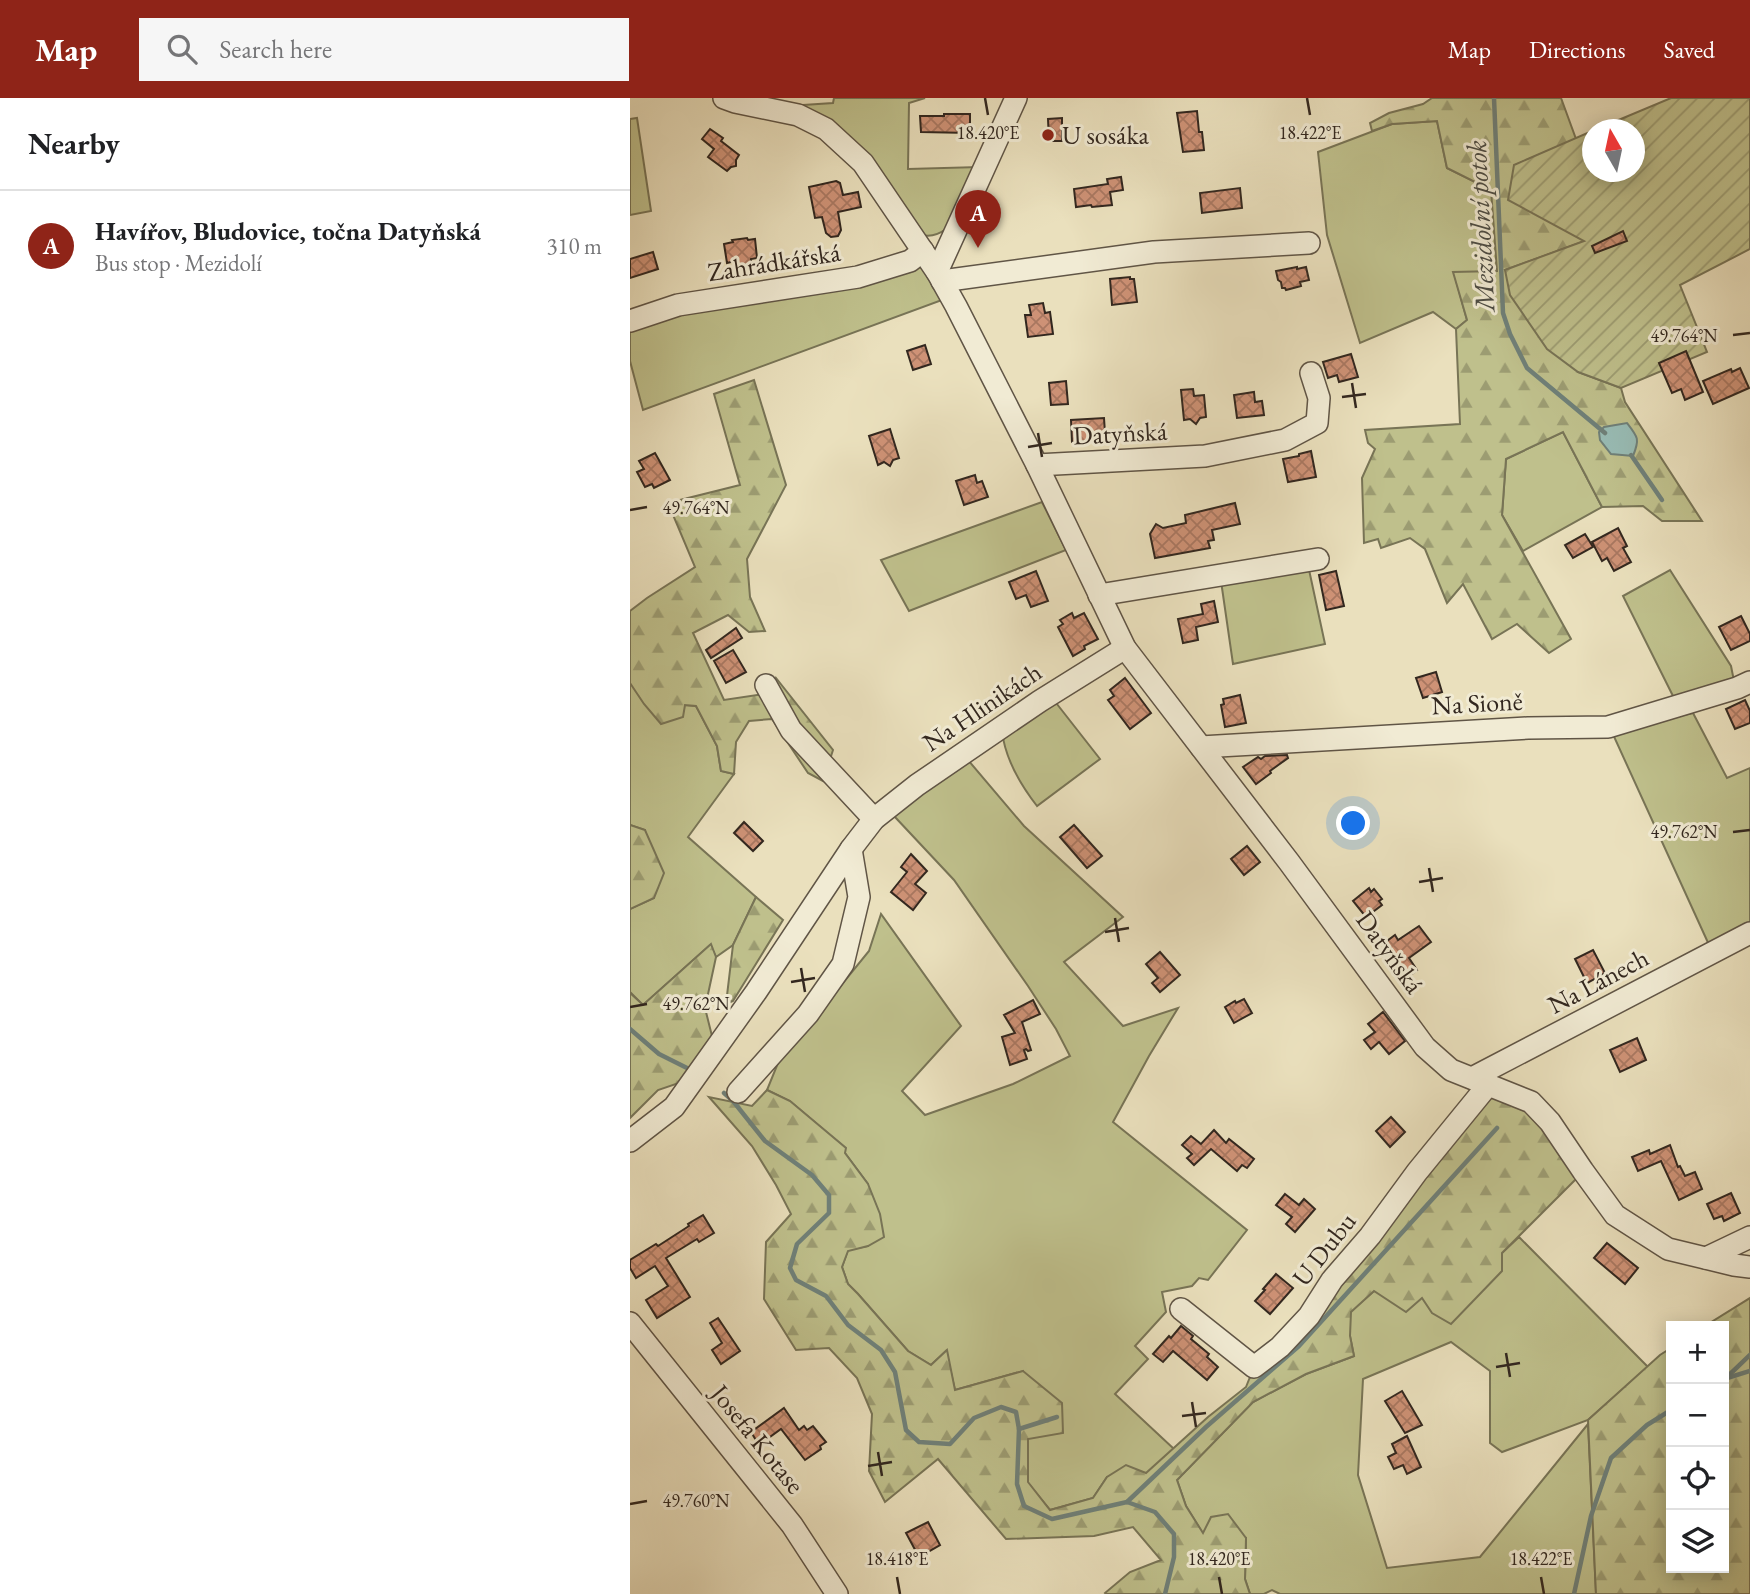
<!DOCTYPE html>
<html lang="en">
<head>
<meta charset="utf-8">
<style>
  body { margin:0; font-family:"EB Garamond",serif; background:#f6f6f6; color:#202124 }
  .controls { position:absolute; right:21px; bottom:21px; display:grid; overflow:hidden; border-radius:0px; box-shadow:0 4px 18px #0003 }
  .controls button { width:63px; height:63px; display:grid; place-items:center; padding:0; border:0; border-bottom:2px solid #e0e0e0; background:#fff; color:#202124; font:35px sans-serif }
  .compass { position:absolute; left:952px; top:21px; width:63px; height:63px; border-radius:50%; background:#fff; box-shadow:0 4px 18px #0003; rotate:351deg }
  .you { position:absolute; left:724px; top:726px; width:24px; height:24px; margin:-18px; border:5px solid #fff; border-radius:50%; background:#1a73e8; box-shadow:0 0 0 10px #1a73e833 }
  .badge { display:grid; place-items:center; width:46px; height:46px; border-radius:50%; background:#8f2418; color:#fff; font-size:23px; font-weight:700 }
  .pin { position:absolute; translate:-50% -58px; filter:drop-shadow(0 2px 4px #0008) }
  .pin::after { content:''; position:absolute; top:37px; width:24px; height:21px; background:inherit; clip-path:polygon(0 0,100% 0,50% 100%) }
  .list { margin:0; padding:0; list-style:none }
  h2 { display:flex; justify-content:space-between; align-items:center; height:91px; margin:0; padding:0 28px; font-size:30px }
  h2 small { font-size:23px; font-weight:400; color:#757577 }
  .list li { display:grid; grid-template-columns:46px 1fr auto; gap:21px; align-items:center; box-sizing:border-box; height:112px; padding:0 28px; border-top:2px solid #e0e0e0 }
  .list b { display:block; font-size:26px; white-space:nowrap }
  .list p { margin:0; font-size:23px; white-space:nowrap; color:#757577 }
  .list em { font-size:23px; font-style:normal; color:#757577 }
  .icon { flex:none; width:38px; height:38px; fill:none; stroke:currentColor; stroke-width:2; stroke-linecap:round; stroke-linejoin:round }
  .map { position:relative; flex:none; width:1120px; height:1496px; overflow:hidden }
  header { display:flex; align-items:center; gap:42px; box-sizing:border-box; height:98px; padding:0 35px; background:#8f2418; color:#fff }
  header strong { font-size:33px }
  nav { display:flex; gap:38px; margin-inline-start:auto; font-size:24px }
  .search { width:490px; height:63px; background:#f6f6f6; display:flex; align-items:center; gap:18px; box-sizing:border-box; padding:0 24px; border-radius:0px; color:#757577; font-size:26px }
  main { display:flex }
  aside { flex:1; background:#fff }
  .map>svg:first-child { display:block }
  .grass { fill:#bfc08c; stroke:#787456; stroke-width:2 }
  .forest { fill:url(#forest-firs); stroke:#787456; stroke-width:2 }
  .garden { fill:url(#garden-furrows); stroke:#787456; stroke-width:2 }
  .water { fill:#98bcb5; stroke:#6f8079; stroke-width:2 }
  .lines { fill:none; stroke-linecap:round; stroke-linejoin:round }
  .stream { stroke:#6f8079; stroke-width:4.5 }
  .building { fill:url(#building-cross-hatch); stroke:#32271f; stroke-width:2 }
  .minor-casing { stroke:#605546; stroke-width:24 }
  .minor { stroke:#f1ebd4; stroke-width:21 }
  .ticks { fill:none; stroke:#32271f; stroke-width:2.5 }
  .poi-dot { fill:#8f2418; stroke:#f1ebd4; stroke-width:2.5 }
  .labels { text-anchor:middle; stroke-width:6; stroke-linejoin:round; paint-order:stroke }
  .poi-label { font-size:26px; fill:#32271f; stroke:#f1ebd4; text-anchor:start }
  .street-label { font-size:26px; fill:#32271f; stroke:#f1ebd4 }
  .water-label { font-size:28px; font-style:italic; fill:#4c4c44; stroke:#f1ebd4 }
  .ticks-label { font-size:18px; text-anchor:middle; fill:#32271f; stroke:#f1ebd4; stroke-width:6; stroke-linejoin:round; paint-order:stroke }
</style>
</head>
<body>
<header>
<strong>Map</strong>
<div class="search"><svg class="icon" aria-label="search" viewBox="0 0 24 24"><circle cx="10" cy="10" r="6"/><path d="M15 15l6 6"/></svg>Search here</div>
<nav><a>Map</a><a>Directions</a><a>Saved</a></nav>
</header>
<main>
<aside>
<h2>Nearby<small></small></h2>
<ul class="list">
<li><span class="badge">A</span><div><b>Havířov, Bludovice, točna Datyňská</b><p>Bus stop · Mezidolí</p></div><em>310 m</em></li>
</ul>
</aside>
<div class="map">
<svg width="1120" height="1496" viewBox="0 0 1120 1496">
  <defs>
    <pattern id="forest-firs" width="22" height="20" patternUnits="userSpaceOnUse" patternTransform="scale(1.75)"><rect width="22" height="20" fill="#bfc08c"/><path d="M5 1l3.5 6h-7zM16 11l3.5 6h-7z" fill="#9c9c72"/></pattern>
    <pattern id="garden-furrows" width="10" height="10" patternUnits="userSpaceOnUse" patternTransform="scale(1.75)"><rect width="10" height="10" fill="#bfc08c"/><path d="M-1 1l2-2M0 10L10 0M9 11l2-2" fill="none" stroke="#9c9c72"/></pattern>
    <pattern id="building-cross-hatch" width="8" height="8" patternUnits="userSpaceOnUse" patternTransform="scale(1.75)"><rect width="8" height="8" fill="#ce9276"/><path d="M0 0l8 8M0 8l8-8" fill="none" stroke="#a87760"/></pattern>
  </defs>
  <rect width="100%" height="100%" fill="#eae0bd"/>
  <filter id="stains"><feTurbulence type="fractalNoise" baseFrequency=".00286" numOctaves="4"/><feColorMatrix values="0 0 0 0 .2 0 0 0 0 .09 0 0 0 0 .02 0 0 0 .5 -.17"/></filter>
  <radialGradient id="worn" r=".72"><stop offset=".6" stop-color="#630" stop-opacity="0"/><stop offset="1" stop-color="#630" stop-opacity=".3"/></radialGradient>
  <g class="grass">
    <path d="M 204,0 L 295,0 L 279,5 L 278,71 L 349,69 L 316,131 C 308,137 301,139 292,137 L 237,60 L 157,8 L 203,5 Z"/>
    <polygon points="7,20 21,113 0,117 0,21"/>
    <polygon points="807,23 817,70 862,92 867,174 824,175 837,222 826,231 803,214 730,245 697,137 688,54 762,26"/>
    <polygon points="289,165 312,202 13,312 0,263 0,227"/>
    <polygon points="933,334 972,409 893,453 872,417 876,361"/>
    <polygon points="412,404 436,452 279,513 251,462"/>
    <polygon points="678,467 695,546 603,566 591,483"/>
    <polygon points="1040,472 1101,568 1104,583 1044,600 993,498"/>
    <polygon points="0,584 55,607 66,608 87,648 91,673 104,676 58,739 126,799 103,847 86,859 80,847 13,907 0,894 0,811 24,800 15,732 0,727"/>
    <path d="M 423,601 L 470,661 L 407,708 C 390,686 375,661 372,633 Z"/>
    <polygon points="1063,615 1097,680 1120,670 1120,828 1080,849 981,632"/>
    <polygon points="338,662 394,728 493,819 434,864 493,928 548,910 519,958 483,1024 617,1132 578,1182 569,1180 562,1188 532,1194 536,1214 505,1248 518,1261 485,1296 544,1351 516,1376 477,1379 463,1400 420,1412 397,1384 398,1340 393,1273 325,1292 316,1253 301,1267 278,1253 228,1196 218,1186 212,1169 218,1152 238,1148 238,1086 215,1055 215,1050 160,1003 137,992 148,965 239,853 251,816 331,928 272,993 295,1017 383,986 440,958 426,931 398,888 324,782 265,719 265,704"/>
    <polygon points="889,1139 1018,1269 958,1322 872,1354 860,1345 860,1273 821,1244 733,1281 728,1377 757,1470 850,1459 958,1326 966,1496 650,1496 642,1492 634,1496 620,1496 615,1481 616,1440 573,1436 556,1408 547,1382 623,1304 676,1276 724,1258 720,1238 720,1214 744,1193 792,1199 872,1155"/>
  </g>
  <g class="forest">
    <polygon points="802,0 931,0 946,41 885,67 955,143 875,172 948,274 991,290 995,304 1072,423 1032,423 1013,408 972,409 933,334 876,361 872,417 941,541 919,555 887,526 862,541 833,486 817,505 795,451 780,440 751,450 748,441 734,445 732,380 745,351 738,345 735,332 830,326 826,231 837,222 823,174 867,173 861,92 817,70 807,23 762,26 742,33 740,25 759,15 793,6"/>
    <polygon points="124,282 156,387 117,461 120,499 135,533 119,534 98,517 63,535 94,602 141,595 146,580 203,652 193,683 178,675 142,621 119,623 106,644 104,676 91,673 87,648 66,608 55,607 53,619 31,626 14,606 0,585 0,513 17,500 65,469 38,405 110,387 84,296"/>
    <polygon points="0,727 15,732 34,775 24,800 0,811"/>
    <polygon points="126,799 153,822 103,903 96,906 103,847"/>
    <polygon points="81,846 86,859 75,910 82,938 49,985 28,992 0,1020 0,895 13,907"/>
    <polygon points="858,987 912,1019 946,1081 872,1155 872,1173 821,1226 802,1215 792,1200 776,1214 744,1193 721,1214 720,1238 724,1258 676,1276 623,1304 547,1382 556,1408 573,1435 581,1419 598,1416 616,1440 615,1481 620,1496 476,1496 475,1495 500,1474 531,1462 503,1429 464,1438 376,1441 308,1361 255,1404 239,1373 242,1316 227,1280 199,1250 166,1252 134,1201 136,1144 161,1116 146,1087 122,1048 79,999 122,1008 137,992 160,1003 216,1050 215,1055 238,1086 250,1116 254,1139 238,1148 218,1153 212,1169 218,1186 228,1196 278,1253 301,1267 317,1252 325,1292 393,1273 432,1305 433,1335 398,1341 398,1384 420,1412 463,1400 477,1379 496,1367 516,1375 578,1319 616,1289 624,1269"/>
    <polygon points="1120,1200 1120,1496 966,1496 958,1322 1030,1257 1041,1250 1041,1470 1094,1470 1094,1228 1075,1228"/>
  </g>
  <polygon class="garden" points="1041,0 1120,0 1120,151 1050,187 1077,254 991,290 948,274 917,251 880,197 875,172 954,143 878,102 884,67 962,33 962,74 1004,74 1004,32 967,31"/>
  <path class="water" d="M 997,325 C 1008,339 1010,341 1003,358 L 981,356 L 970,342 L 969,334 L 974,329 Z"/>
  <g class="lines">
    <g class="stream">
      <polyline points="864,0 873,215 880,236 897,270 975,335"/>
      <polyline points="1001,357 1032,402"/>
      <polyline points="0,931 29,956 57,970"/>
      <polyline points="94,995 103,1003 135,1043 182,1077 199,1097 199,1115 167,1146 160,1170 166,1182 196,1198 218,1227 251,1252 265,1274 276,1332 289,1344 320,1346 344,1320 371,1309 386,1314 389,1331 387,1386 394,1408 422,1421 497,1404 525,1414 544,1436 544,1459 535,1496"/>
      <polyline points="1097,1279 1120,1257"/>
      <polyline points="1094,1281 1120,1273"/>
      <polyline points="389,1331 427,1319"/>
      <polyline points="497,1404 576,1329 669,1248 867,1030"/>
      <polyline points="944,1496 961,1418 981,1360 1017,1327 1041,1312"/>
    </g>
  </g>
  <g class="building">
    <polygon points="567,13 569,34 572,34 574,52 553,54 547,15"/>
    <polygon points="314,16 340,16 340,35 291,34 290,18 314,18"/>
    <polygon points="432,20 432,43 419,43 418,21"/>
    <polygon points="80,31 93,40 91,43 109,57 106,62 106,68 101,69 97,73 78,59 84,51 72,41"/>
    <polygon points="491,79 493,92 480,94 482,107 462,109 461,107 446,109 444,91 478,86 477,81"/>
    <polygon points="206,83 210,85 213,97 228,94 231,109 208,114 211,132 208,138 201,139 196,135 192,119 185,120 179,89"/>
    <polygon points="610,90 612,110 572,115 570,95"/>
    <polygon points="993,133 997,143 965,155 962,148"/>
    <polygon points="117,140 118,142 125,141 127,160 121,161 121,166 106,168 105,163 97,165 94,146 103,144 102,142"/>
    <polygon points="23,154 28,171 0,180 0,161"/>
    <polygon points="667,169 667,171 676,169 679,182 670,184 671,188 656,192 655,190 652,190 651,184 648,182 646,173"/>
    <polygon points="500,179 500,181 504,181 507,204 482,207 480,181"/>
    <polygon points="413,205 415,215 420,214 423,236 398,239 395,217 401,217 399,207"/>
    <polygon points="295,247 301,266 283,272 277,253"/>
    <polygon points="1056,253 1073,294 1055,302 1051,291 1042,295 1029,265"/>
    <polygon points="721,256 728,279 709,284 707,277 698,280 693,264"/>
    <polygon points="1110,270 1119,290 1083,306 1073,283 1101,271 1102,274"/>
    <polygon points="436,283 438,306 421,307 419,285"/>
    <polygon points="563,291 564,298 574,297 576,319 570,320 566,326 560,321 554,322 551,292"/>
    <polygon points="624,294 625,304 632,303 634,317 607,320 604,297"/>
    <polygon points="474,320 475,335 463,336 463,343 442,344 441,322"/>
    <polygon points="260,331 269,360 263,362 260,368 254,364 248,367 239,338"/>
    <polygon points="681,353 686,379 658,384 653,361 669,358 669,356"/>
    <polygon points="25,355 40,382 24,390 22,386 15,389 7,374 14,371 9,363"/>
    <polygon points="345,377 347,385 352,383 358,399 334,407 326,383"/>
    <polygon points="605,405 610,426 582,432 584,442 578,443 580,450 525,460 520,436 526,426 533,430 556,425 555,417"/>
    <polygon points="988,430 997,448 993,450 1001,464 984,473 977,460 972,463 962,444"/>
    <polygon points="955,436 963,449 943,460 935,447"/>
    <polygon points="406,473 418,503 401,509 396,497 386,501 379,484"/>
    <polygon points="706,473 714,508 696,512 689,477"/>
    <polygon points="584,503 588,524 566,529 568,542 553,545 548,521 573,516 571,506"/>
    <polygon points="442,515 444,520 454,515 468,541 454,548 455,551 443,558 428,529 433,526 430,522"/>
    <polygon points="1111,518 1120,536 1120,543 1101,552 1089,529"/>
    <polygon points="106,530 112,540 81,560 76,552"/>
    <polygon points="103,552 116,574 96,585 84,563"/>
    <polygon points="806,574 812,594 793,600 786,580"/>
    <polygon points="495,580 521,615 500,631 478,602 484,598 480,592"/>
    <polygon points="610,597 616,625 595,629 591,607 594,606 593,601"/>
    <polygon points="1115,602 1120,613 1120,625 1105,631 1096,611"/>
    <polygon points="657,657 658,660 640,673 641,675 626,686 613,669 628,659 631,661 635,658"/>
    <polygon points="114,724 133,743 123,753 104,735"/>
    <polygon points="444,727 472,758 457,770 430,739"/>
    <polygon points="617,748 630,764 614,777 601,761"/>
    <polygon points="281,756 297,773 285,786 296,795 283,812 261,794 277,774 271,769"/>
    <polygon points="739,790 741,794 744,791 752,801 749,803 752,807 736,819 723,803"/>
    <polygon points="789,828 801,844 779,860 787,872 778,879 753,846 765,837 768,842"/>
    <polygon points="963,852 975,875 957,885 945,861"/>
    <polygon points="530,854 550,877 530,894 522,885 528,880 516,866"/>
    <polygon points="614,901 622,915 604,925 595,909 605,903 606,905"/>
    <polygon points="403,902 410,916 392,924 401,952 398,953 396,951 394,952 397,961 380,967 372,939 385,935 374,917"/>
    <polygon points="753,914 775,943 759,956 749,944 741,951 734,942 745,934 738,926"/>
    <polygon points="1007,940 1016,962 990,974 980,952"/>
    <polygon points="761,1019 775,1034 760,1049 746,1033"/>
    <polygon points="584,1032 596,1045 599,1041 624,1061 617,1070 612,1067 607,1073 581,1051 564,1067 557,1060 562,1056 552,1047 561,1038 571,1046"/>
    <polygon points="1040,1047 1048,1069 1050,1068 1055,1078 1065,1074 1072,1091 1049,1102 1031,1063 1008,1073 1002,1059 1019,1052 1020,1056"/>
    <polygon points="1101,1095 1110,1115 1094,1123 1092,1118 1084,1121 1077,1106"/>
    <polygon points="655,1096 669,1107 674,1101 685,1111 665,1134 656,1126 662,1119 646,1107"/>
    <polygon points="73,1117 84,1135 69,1144 67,1141 36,1160 60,1199 27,1220 16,1202 38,1188 25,1168 6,1180 0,1170 0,1162 26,1146 28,1148 59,1128 58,1126"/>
    <polygon points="977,1145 1008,1170 995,1186 964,1160"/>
    <polygon points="646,1176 663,1190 640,1216 625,1203 635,1192 633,1191"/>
    <polygon points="88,1220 110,1253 91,1266 82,1252 92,1245 80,1225"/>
    <polygon points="551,1228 563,1238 561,1241 579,1256 577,1259 588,1269 577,1282 543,1253 533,1264 523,1256 539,1238 541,1240"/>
    <polygon points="772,1293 792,1327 775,1335 755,1303"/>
    <polygon points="154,1310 169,1332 174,1328 177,1332 183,1328 196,1344 190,1348 191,1351 175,1362 151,1331 129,1347 121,1334"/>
    <polygon points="777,1338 791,1369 777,1376 773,1367 764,1371 758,1359 766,1355 762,1346"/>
    <polygon points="298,1424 310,1447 289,1459 276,1435"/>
  </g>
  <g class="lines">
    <g class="minor-casing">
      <g id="minor">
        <polyline points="94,0 105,4 168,17 196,31 233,65 307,174 326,208 407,367 495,550 659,764 795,949 821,972 901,1004 920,1024 953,1073 985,1117 1038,1151 1104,1167 1120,1169"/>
        <polyline points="307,174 386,0"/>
        <polyline points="312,183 524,154 679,145"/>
        <polyline points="0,223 48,207 228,179 280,163 293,153"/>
        <polyline points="407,367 575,358 655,342 687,325 689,300 681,275"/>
        <polyline points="469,497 688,461"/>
        <polyline points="136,587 161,632 244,721"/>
        <polyline points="571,649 898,630 978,629 1107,590 1120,584"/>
        <polyline points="842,980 1120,835"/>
        <polyline points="108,994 178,916 213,866 229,799 221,751"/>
        <polyline points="0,1043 44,1009 126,894 221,751 244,721 287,687 410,603 495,550"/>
        <polyline points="1076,1160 1120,1139"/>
        <polyline points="551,1211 624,1269 650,1249 679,1218 702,1182 740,1138 787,1074 858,987"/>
        <polyline points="0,1225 162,1427 207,1496"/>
      </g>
    </g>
    <use href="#minor" class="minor"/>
  </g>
  <path class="ticks" d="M 355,0 L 358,17M 677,0 L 680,17M 1103,237 L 1120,235M 722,285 L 726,310M 712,299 L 736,296M 408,335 L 412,359M 398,349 L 422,345M 0,412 L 17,409M 1103,734 L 1120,732M 799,770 L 803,794M 789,784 L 813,780M 485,820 L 489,844M 475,834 L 499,830M 171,870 L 175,894M 161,884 L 185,880M 0,909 L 17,906M 876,1255 L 880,1279M 866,1269 L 890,1265M 562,1304 L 566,1329M 552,1318 L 576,1315M 248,1354 L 252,1378M 238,1368 L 262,1364M 0,1406 L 17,1403M 267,1479 L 270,1496M 589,1479 L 592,1496M 911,1479 L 914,1496"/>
  <circle class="poi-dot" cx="418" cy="37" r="7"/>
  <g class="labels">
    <g class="poi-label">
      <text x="432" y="46">U sosáka</text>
    </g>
    <g class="street-label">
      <text transform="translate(144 164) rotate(-9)" y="9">Zahrádkářská</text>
      <text transform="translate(490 335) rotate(-3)" y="9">Datyňská</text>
      <text transform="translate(847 605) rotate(-3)" y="9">Na Sioně</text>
      <text transform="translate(352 609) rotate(-34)" y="9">Na Hlinikách</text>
      <text transform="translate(760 854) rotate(54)" y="9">Datyňská</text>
      <text transform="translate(968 883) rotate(-28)" y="9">Na Lánech</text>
      <text transform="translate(694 1151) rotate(-52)" y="9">U Dubu</text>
      <text transform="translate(128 1341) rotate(51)" y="9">Josefa Kotase</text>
    </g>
    <g class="water-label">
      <text transform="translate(850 128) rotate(-93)" y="10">Mezidolní potok</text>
    </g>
  </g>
  <g class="ticks-label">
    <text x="358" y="41">18.420°E</text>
    <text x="680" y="41">18.422°E</text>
    <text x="1054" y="244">49.764°N</text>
    <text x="66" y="416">49.764°N</text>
    <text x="1054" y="740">49.762°N</text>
    <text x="66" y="912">49.762°N</text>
    <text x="66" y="1409">49.760°N</text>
    <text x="267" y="1467">18.418°E</text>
    <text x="589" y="1467">18.420°E</text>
    <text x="911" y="1467">18.422°E</text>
  </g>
  <rect width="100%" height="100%" filter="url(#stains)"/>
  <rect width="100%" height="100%" fill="url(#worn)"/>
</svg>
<div class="controls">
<button>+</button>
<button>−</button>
<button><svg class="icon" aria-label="locate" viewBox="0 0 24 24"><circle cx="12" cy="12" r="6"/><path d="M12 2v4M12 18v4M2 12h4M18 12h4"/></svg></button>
<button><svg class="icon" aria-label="layers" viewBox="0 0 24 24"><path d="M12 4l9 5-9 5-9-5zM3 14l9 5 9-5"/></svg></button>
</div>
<svg class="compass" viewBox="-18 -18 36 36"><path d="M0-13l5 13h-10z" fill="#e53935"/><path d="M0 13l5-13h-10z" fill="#757577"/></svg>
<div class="you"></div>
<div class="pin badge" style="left:348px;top:150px">A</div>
</div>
</main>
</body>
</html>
